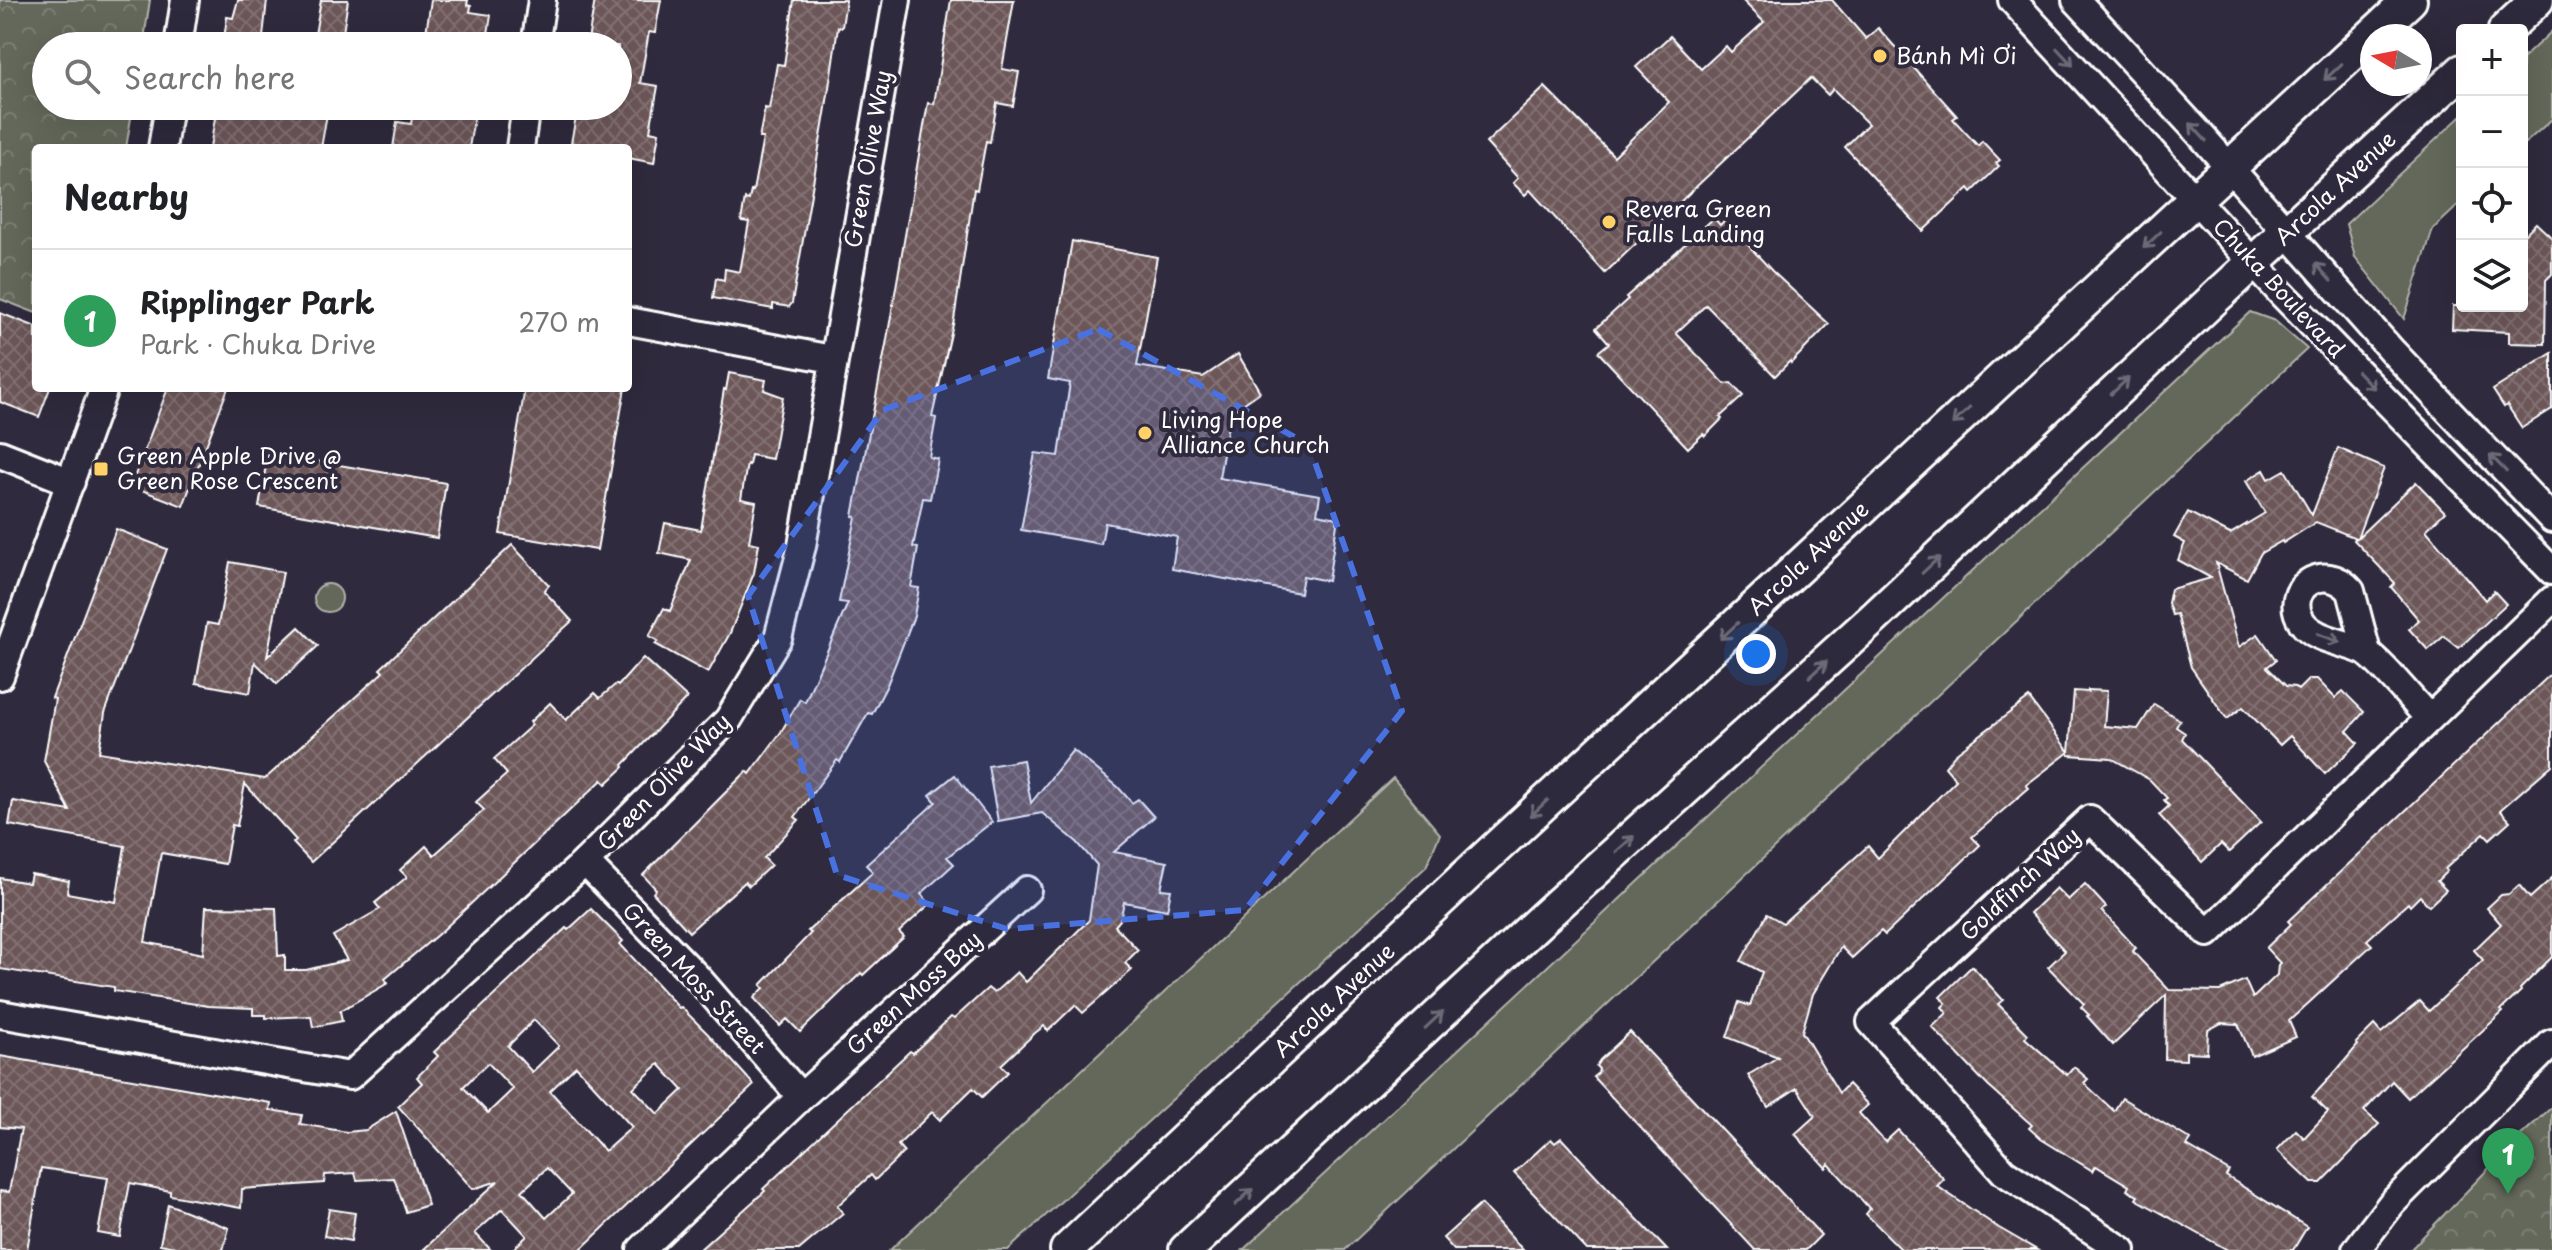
<!DOCTYPE html>
<html lang="en">
<head>
<meta charset="utf-8">
<style>
  body { margin:0; font-family:"Playpen Sans",sans-serif; background:#f2f2f2; color:#202124 }
  .controls { position:absolute; right:24px; top:24px; display:grid; overflow:hidden; border-radius:8px; box-shadow:0 8px 32px #0002 }
  .controls button { width:72px; height:72px; display:grid; place-items:center; padding:0; border:0; border-bottom:2px solid #e0e0e0; background:#fff; color:#202124; font:40px sans-serif }
  .compass { position:absolute; left:2360px; top:24px; width:72px; height:72px; border-radius:50%; background:#fff; box-shadow:0 8px 32px #0002; rotate:280deg }
  .you { position:absolute; left:1756px; top:654px; width:28px; height:28px; margin:-20px; border:6px solid #fff; border-radius:50%; background:#1a73e8; box-shadow:0 0 0 12px #1a73e833 }
  .badge { display:grid; place-items:center; width:52px; height:52px; border-radius:50%; background:#847042; color:#fff; font-size:26px; font-weight:700 }
  .pin { position:absolute; translate:-50% -66px; filter:drop-shadow(0 2px 4px #0008) }
  .pin::after { content:''; position:absolute; top:42px; width:28px; height:24px; background:inherit; clip-path:polygon(0 0,100% 0,50% 100%) }
  .list { margin:0; padding:0; list-style:none }
  h2 { display:flex; justify-content:space-between; align-items:center; height:104px; margin:0; padding:0 32px; font-size:34px }
  h2 small { font-size:26px; font-weight:400; color:#757577 }
  .list li { display:grid; grid-template-columns:52px 1fr auto; gap:24px; align-items:center; box-sizing:border-box; height:144px; padding:0 32px; border-top:2px solid #e0e0e0 }
  .list b { display:block; font-size:30px; white-space:nowrap }
  .list p { margin:0; font-size:26px; white-space:nowrap; color:#757577 }
  .list em { font-size:26px; font-style:normal; color:#757577 }
  .icon { flex:none; width:44px; height:44px; fill:none; stroke:currentColor; stroke-width:2; stroke-linecap:round; stroke-linejoin:round }
  .map { position:relative; flex:none; width:2552px; height:1250px; overflow:hidden }
  .search { position:absolute; background:#fff; box-shadow:0 8px 32px #0002; left:32px; top:32px; width:600px; height:88px; display:flex; align-items:center; gap:20px; box-sizing:border-box; padding:0 28px; border-radius:44px; color:#757577; font-size:30px }
  .panel { position:absolute; background:#fff; box-shadow:0 8px 32px #0002; left:32px; top:144px; width:600px; height:248px; border-radius:8px }
  .map>svg:first-child { display:block }
  .green { fill:#64685a; stroke:#b2b4ac; stroke-width:2 }
  .park { fill:url(#park-crowns); stroke:#b2b4ac; stroke-width:2 }
  .building { fill:url(#building-cross-hatch); stroke:#fff; stroke-width:2; fill-rule:evenodd }
  .lines { fill:none; stroke-linecap:round; stroke-linejoin:round }
  .minor-casing { stroke:#fff; stroke-width:32 }
  .major-casing { stroke:#fff; stroke-width:38 }
  .minor { stroke:#2f2a3d; stroke-width:26 }
  .major { stroke:#2f2a3d; stroke-width:32 }
  .oneway { stroke:#6d6a77 }
  .marked { fill:#4a71e0; fill-opacity:0.2; stroke:#4a71e0; stroke-width:6; stroke-dasharray:16 10; stroke-linejoin:round }
  .poi-dot { fill:#ffd166; stroke:#2f2a3d; stroke-width:3 }
  .labels { text-anchor:middle; stroke-width:8; stroke-linejoin:round; paint-order:stroke }
  .poi-label { font-size:22px; fill:#fff; stroke:#2f2a3d; text-anchor:start }
  .street-label { font-size:22px; fill:#fff; stroke:#2f2a3d }
</style>
</head>
<body>
<div class="map">
<svg width="2552" height="1250" viewBox="0 0 2552 1250">
  <defs>
    <pattern id="park-crowns" width="20" height="18" patternUnits="userSpaceOnUse" patternTransform="scale(2)"><rect width="20" height="18" fill="#64685a"/><path d="M2 6a3 3 0 1 1 6 0M12 15a3 3 0 1 1 6 0" fill="none" stroke="#7b7f73"/></pattern>
    <pattern id="building-cross-hatch" width="8" height="8" patternUnits="userSpaceOnUse" patternTransform="scale(2)"><rect width="8" height="8" fill="#6c5759"/><path d="M0 0l8 8M0 8l8-8" fill="none" stroke="#827072"/></pattern>
  </defs>
  <rect width="100%" height="100%" fill="#2f2a3d"/>
  <filter id="ink" filterUnits="userSpaceOnUse"><feTurbulence type="fractalNoise" baseFrequency=".0125" numOctaves="2"/><feDisplacementMap in="SourceGraphic" scale="16" xChannelSelector="R" yChannelSelector="G"/><feConvolveMatrix kernelMatrix="1 2 1 2 8 2 1 2 1" color-interpolation-filters="sRGB"/></filter>
  <g filter="url(#ink)">
    <g class="green">
      <polygon points="2552,31 2552,119 2522,146 2522,59"/>
      <polygon points="2462,115 2462,202 2433,229 2404,319 2355,257 2346,224"/>
      <polygon points="2250,312 2275,321 2307,349 1345,1250 1243,1250"/>
      <polygon points="1393,778 1440,834 1426,867 1008,1250 890,1250"/>
    </g>
    <g class="park">
      <polygon points="0,0 150,0 143,46 46,46 46,106 133,106 126,148 36,148 36,313 0,299"/>
      <circle cx="328" cy="598" r="14"/>
      <polygon points="2552,1107 2552,1250 2410,1250 2518,1138"/>
    </g>
    <g class="building">
      <polygon points="238,0 267,0 262,46 223,46 227,17 233,18"/>
      <polygon points="321,0 348,0 341,46 313,46"/>
      <polygon points="431,0 468,0 467,5 471,6 470,12 491,15 486,46 424,46"/>
      <polygon points="595,0 661,0 655,33 649,32 640,83 658,86 650,131 659,133 654,163 628,158 628,148 600,148 571,143 578,106 618,106 618,46 587,46"/>
      <polygon points="794,0 846,0 842,27 838,27 825,114 792,303 789,307 773,304 773,309 713,298 716,278 724,280 725,269 740,272 749,222 741,221 745,199 749,200 751,191 753,191 763,138 759,138 765,108 769,109 777,64 784,65"/>
      <polygon points="951,0 1014,0 1002,69 1019,72 1013,106 997,103 990,142 986,141 977,190 974,189 954,320 932,417 936,418 929,457 938,459 930,499 923,498 913,547 918,548 911,587 919,588 914,616 887,685 872,714 868,713 840,762 837,760 795,817 799,820 764,858 771,865 749,886 745,882 689,932 653,893 656,889 643,875 747,771 750,774 781,732 800,699 805,702 848,603 839,602 856,517 853,516 886,345 928,103 934,104"/>
      <polygon points="1742,0 1832,0 1866,39 1878,28 1957,116 1953,119 1978,146 1982,141 2000,160 1996,163 1999,166 1972,192 1969,188 1923,231 1845,147 1868,124 1833,89 1828,95 1811,78 1605,273 1530,190 1525,195 1513,183 1518,178 1486,143 1545,87 1614,156 1669,102 1636,67 1670,36 1701,69 1726,46 1731,52 1764,22"/>
      <polygon points="217,106 274,106 327,114 321,148 210,148"/>
      <polygon points="414,106 476,106 469,148 393,148 397,122 411,124"/>
      <polygon points="1714,218 1720,225 1725,220 1772,271 1829,324 1791,363 1790,361 1775,376 1706,305 1676,333 1725,384 1731,383 1743,396 1720,417 1722,419 1705,436 1703,434 1688,448 1598,352 1609,343 1596,328 1628,299 1626,297"/>
      <polygon points="2536,223 2552,238 2552,274 2546,280 2545,344 2509,343 2509,332 2452,329 2453,306 2522,306 2522,237"/>
      <polygon points="1072,241 1157,257 1137,366 1203,377 1238,354 1260,392 1230,413 1219,478 1320,495 1317,514 1338,518 1328,581 1303,576 1300,593 1172,569 1177,537 1105,523 1101,544 1021,530 1035,453 1059,456 1070,383 1048,379"/>
      <polygon points="0,313 36,327 36,388 50,388 39,417 0,402"/>
      <polygon points="2552,353 2552,409 2522,428 2507,405 2504,407 2493,390"/>
      <polygon points="729,373 766,380 764,390 783,397 772,459 751,455 749,465 747,464 741,499 756,502 749,542 759,544 754,573 730,633 708,673 655,644 658,641 649,636 664,608 670,611 691,560 659,553 665,523 701,530 724,389 726,390"/>
      <polygon points="168,388 228,388 183,506 131,486"/>
      <polygon points="525,388 625,388 597,550 500,534"/>
      <polygon points="2338,448 2384,468 2357,538 2416,482 2445,512 2426,530 2485,600 2494,591 2506,604 2459,648 2444,636 2428,650 2409,629 2419,620 2391,587 2395,583 2354,540 2356,538 2316,522 2283,543 2282,541 2261,553 2247,579 2216,563 2239,647 2258,634 2276,660 2267,667 2286,686 2295,687 2298,690 2309,679 2317,679 2335,698 2343,691 2364,712 2347,731 2358,743 2325,774 2290,736 2280,745 2243,707 2227,719 2191,667 2177,614 2172,615 2168,603 2171,589 2211,578 2178,560 2185,543 2174,537 2188,512 2230,534 2265,513 2246,481 2264,470 2269,479 2285,470 2312,515"/>
      <polygon points="268,453 446,483 437,538 259,507"/>
      <polygon points="116,529 167,549 105,713 99,752 265,779 383,672 380,669 512,545 549,585 544,591 572,621 311,862 293,843 296,840 245,784 237,826 232,825 225,864 161,853 145,942 203,954 206,907 276,908 278,956 285,955 285,970 306,970 347,960 333,936 380,909 375,903 407,877 400,870 426,846 434,855 484,810 476,802 507,774 494,759 532,725 530,722 550,703 566,720 595,693 600,698 616,684 618,686 643,658 687,698 623,765 624,767 606,784 602,780 443,930 385,979 388,983 340,1011 342,1021 313,1027 311,1016 266,1018 266,1015 253,1015 253,1008 208,1006 114,991 114,987 0,969 0,878 29,883 31,874 69,881 67,893 116,902 125,846 9,825 13,801 70,811 44,761 55,699 52,698"/>
      <polygon points="230,562 283,572 267,657 299,627 318,646 277,684 255,662 250,693 196,683 207,623 218,625"/>
      <polygon points="2552,673 2552,765 2500,810 2510,821 2490,839 2484,833 2445,869 2447,871 2437,881 2446,890 2429,906 2420,896 2410,906 2408,903 2367,940 2372,945 2289,1021 2296,1037 2252,1056 2238,1024 2221,1023 2208,1030 2207,1053 2186,1052 2186,1060 2165,1059 2166,995 2113,1045 2087,1016 2089,1015 2081,1007 2084,1004 2048,967 2065,951 2030,913 2056,888 2068,900 2085,884 2106,907 2102,911 2136,948 2132,951 2169,990 2220,991 2245,980 2253,998 2277,975 2278,965 2280,963 2266,948 2291,924 2288,921"/>
      <polygon points="2088,690 2107,691 2104,726 2138,729 2154,704 2180,720 2176,727 2185,733 2182,739 2261,822 2229,852 2221,844 2202,862 2159,815 2169,806 2164,800 2167,798 2150,780 2111,758 2069,755 2069,752 2026,785 2029,788 1972,837 1980,845 1885,935 1881,931 1852,958 1841,947 1813,994 1802,1032 1839,1093 1848,1084 1868,1105 1859,1113 1885,1142 1898,1130 1944,1179 1937,1186 1999,1228 2037,1250 1902,1250 1866,1214 1870,1209 1829,1164 1826,1168 1795,1134 1815,1116 1797,1088 1768,1107 1748,1075 1778,1057 1727,1037 1739,1002 1750,1006 1762,972 1741,961 1767,914 1783,923 1868,846 1878,858 1956,780 1945,767 1955,754 2029,698 2069,752 2074,691 2088,692"/>
      <polygon points="1073,750 1118,787 1132,803 1138,799 1154,817 1114,852 1167,862 1161,889 1171,890 1167,910 1124,902 1120,920 1115,926 1138,950 1125,963 1132,970 1083,1013 1075,1005 1048,1031 1044,1026 1035,1033 1001,1065 1008,1072 982,1097 973,1088 940,1120 932,1112 898,1145 904,1152 875,1180 871,1175 837,1206 843,1213 799,1250 699,1250 765,1191 763,1189 910,1051 913,1053 951,1017 954,1019 988,988 994,993 1017,972 1026,982 1089,920 1097,865 1077,842 1042,813 998,821 988,766 1023,760 1031,803"/>
      <polygon points="955,775 992,822 947,857 954,864 921,894 930,904 899,932 904,937 863,975 861,973 800,1032 787,1019 780,1026 754,998 764,988 761,985 811,933 808,931 873,872 866,865 936,802 930,795"/>
      <polygon points="2552,878 2552,957 2520,989 2521,991 2501,1010 2503,1012 2408,1098 2392,1081 2364,1111 2379,1124 2321,1183 2312,1183 2277,1150 2296,1130 2304,1138 2328,1112 2312,1097 2337,1070 2358,1045 2356,1043 2374,1025 2381,1033 2420,1001 2429,1011 2483,960 2474,950 2501,924 2487,908 2501,895 2509,894 2519,885 2530,898"/>
      <path d="M 591,909 L 623,941 L 620,944 L 679,1008 L 681,1007 L 708,1034 L 754,1085 L 580,1250 L 512,1250 L 527,1236 L 502,1209 L 475,1233 L 491,1250 L 423,1250 L 498,1181 L 473,1189 L 398,1106 L 422,1083 L 417,1077 L 438,1056 L 434,1052 L 566,928 L 568,930 ZM 534,1020 L 559,1046 L 532,1072 L 508,1046 ZM 488,1063 L 513,1089 L 488,1113 L 463,1087 ZM 659,1064 L 683,1090 L 658,1114 L 633,1088 ZM 576,1066 L 632,1127 L 605,1151 L 550,1091 ZM 547,1168 L 572,1194 L 546,1218 L 522,1191 Z"/>
      <polygon points="1972,966 2003,1000 1998,1004 2028,1034 2025,1038 2067,1075 2074,1067 2088,1079 2084,1083 2114,1111 2122,1098 2191,1140 2187,1146 2229,1171 2226,1176 2307,1227 2293,1250 2228,1250 2136,1199 2138,1196 2127,1190 2129,1186 2096,1166 2093,1171 2041,1139 2029,1128 2032,1125 1988,1086 1932,1027 1947,1013 1942,1007 1946,1003 1940,997"/>
      <polygon points="1630,1032 1821,1235 1806,1250 1755,1250 1593,1077 1598,1073 1599,1069 1596,1066 1600,1060"/>
      <polygon points="0,1056 271,1103 270,1110 302,1115 300,1124 347,1132 366,1130 396,1111 428,1205 406,1212 394,1178 357,1180 355,1173 325,1175 324,1183 242,1189 241,1208 170,1195 170,1191 130,1183 120,1237 98,1233 108,1178 41,1168 27,1250 0,1250 0,1191 9,1192 21,1129 0,1127"/>
      <polygon points="1561,1138 1602,1182 1667,1250 1587,1250 1514,1173 1551,1139 1555,1143"/>
      <polygon points="168,1204 229,1228 223,1250 189,1250 160,1244"/>
      <polygon points="1481,1204 1523,1250 1454,1250 1443,1238"/>
      <polygon points="329,1209 355,1213 351,1241 324,1236"/>
    </g>
    <g class="lines">
      <g class="minor-casing">
        <g id="minor">
          <polyline points="2012,0 2282,294 2552,571"/>
          <polyline points="2076,0 2198,132 2393,352 2552,519"/>
          <polyline points="178,46 185,0"/>
          <polyline points="535,46 542,0"/>
          <polyline points="162,148 169,106"/>
          <polyline points="520,148 526,106"/>
          <polyline points="628,321 832,359"/>
          <polyline points="0,454 71,482"/>
          <path d="M 2367,652 L 2351,591 C 2324,559 2281,590 2302,622 C 2314,640 2346,642 2364,651 C 2379,659 2415,704 2429,718"/>
          <polyline points="0,676 104,388"/>
          <polyline points="585,862 698,978 801,1097"/>
          <polyline points="0,1014 350,1076 585,862 728,720 778,638 802,546 897,0"/>
          <polyline points="641,1250 801,1097 1027,890"/>
          <polyline points="2122,1250 2004,1172 1871,1022 2090,819 2208,933 2552,600"/>
          <polyline points="2356,1250 2392,1203 2552,1043"/>
        </g>
      </g>
      <g class="major-casing">
        <g id="major">
          <polyline points="2505,30 2537,0"/>
          <polyline points="1067,1250 1486,857 2410,0"/>
          <polyline points="1186,1250 1544,917 1874,618 2216,297 2462,71"/>
        </g>
      </g>
      <use href="#minor" class="minor"/>
      <use href="#major" class="major"/>
    </g>
    <defs><path id="oneway-shaft" d="M-6 0H5M1.5-3L5.5 0L1.5 3" fill="none" stroke-width="1.6" stroke-linecap="round" stroke-linejoin="round" transform="scale(2)"/></defs>
    <g class="oneway">
      <use href="#oneway-shaft" transform="translate(2065 57) rotate(47)"/>
      <use href="#oneway-shaft" transform="translate(2333 72) rotate(137)"/>
      <use href="#oneway-shaft" transform="translate(2198 132) rotate(-132)"/>
      <use href="#oneway-shaft" transform="translate(2152 240) rotate(137)"/>
      <use href="#oneway-shaft" transform="translate(2323 272) rotate(-131)"/>
      <use href="#oneway-shaft" transform="translate(2366 380) rotate(46)"/>
      <use href="#oneway-shaft" transform="translate(2120 386) rotate(-43)"/>
      <use href="#oneway-shaft" transform="translate(1961 416) rotate(137)"/>
      <use href="#oneway-shaft" transform="translate(2498 463) rotate(-134)"/>
      <use href="#oneway-shaft" transform="translate(1931 565) rotate(-43)"/>
      <use href="#oneway-shaft" transform="translate(1729 631) rotate(137)"/>
      <use href="#oneway-shaft" transform="translate(2329 638) rotate(21)"/>
      <use href="#oneway-shaft" transform="translate(1818 669) rotate(-42)"/>
      <use href="#oneway-shaft" transform="translate(1539 808) rotate(137)"/>
      <use href="#oneway-shaft" transform="translate(1625 844) rotate(-42)"/>
      <use href="#oneway-shaft" transform="translate(1434 1020) rotate(-43)"/>
      <use href="#oneway-shaft" transform="translate(1244 1197) rotate(-43)"/>
    </g>
  </g>
  <path class="marked" d="M 1098,329 L 1309,445 L 1402,711 L 1245,910 L 1007,929 L 837,875 L 748,596 L 883,410 Z"/>
  <g class="poi-dot">
    <circle cx="1880" cy="56" r="8"/>
    <circle cx="1609" cy="222" r="8"/>
    <circle cx="1145" cy="433" r="8"/>
    <rect x="93" y="461" width="16" height="16" rx="4"/>
  </g>
  <g class="labels">
    <g class="poi-label">
      <text x="1896" y="64">Bánh Mì Ơi</text>
      <text x="1625" y="217">Revera Green<tspan x="1625" dy="25">Falls Landing</tspan></text>
      <text x="1161" y="428">Living Hope<tspan x="1161" dy="25">Alliance Church</tspan></text>
      <text x="117" y="464">Green Apple Drive @<tspan x="117" dy="25">Green Rose Crescent</tspan></text>
    </g>
    <g class="street-label">
      <text transform="translate(868 159) rotate(-80)" y="8">Green Olive Way</text>
      <text transform="translate(2335 188) rotate(-43)" y="8">Arcola Avenue</text>
      <text transform="translate(2279 288) rotate(47)" y="8">Chuka Boulevard</text>
      <text transform="translate(1808 558) rotate(-43)" y="8">Arcola Avenue</text>
      <text transform="translate(664 782) rotate(-46)" y="8">Green Olive Way</text>
      <text transform="translate(2020 884) rotate(-43)" y="8">Goldfinch Way</text>
      <text transform="translate(694 978) rotate(47)" y="8">Green Moss Street</text>
      <text transform="translate(914 993) rotate(-42)" y="8">Green Moss Bay</text>
      <text transform="translate(1334 1000) rotate(-43)" y="8">Arcola Avenue</text>
    </g>
  </g>
</svg>
<div class="controls">
<button>+</button>
<button>−</button>
<button><svg class="icon" aria-label="locate" viewBox="0 0 24 24"><circle cx="12" cy="12" r="6"/><path d="M12 2v4M12 18v4M2 12h4M18 12h4"/></svg></button>
<button><svg class="icon" aria-label="layers" viewBox="0 0 24 24"><path d="M12 4l9 5-9 5-9-5zM3 14l9 5 9-5"/></svg></button>
</div>
<svg class="compass" viewBox="-18 -18 36 36"><path d="M0-13l5 13h-10z" fill="#e53935"/><path d="M0 13l5-13h-10z" fill="#757577"/></svg>
<div class="you"></div>
<div class="pin badge" style="left:2508px;top:1194px;background:#2e9e5b">1</div>
<div class="search"><svg class="icon" aria-label="search" viewBox="0 0 24 24"><circle cx="10" cy="10" r="6"/><path d="M15 15l6 6"/></svg>Search here</div>
<section class="panel">
<h2>Nearby<small></small></h2>
<ul class="list">
<li><span class="badge" style="background:#2e9e5b">1</span><div><b>Ripplinger Park</b><p>Park · Chuka Drive</p></div><em>270 m</em></li>
</ul>
</section>
</div>
</body>
</html>
